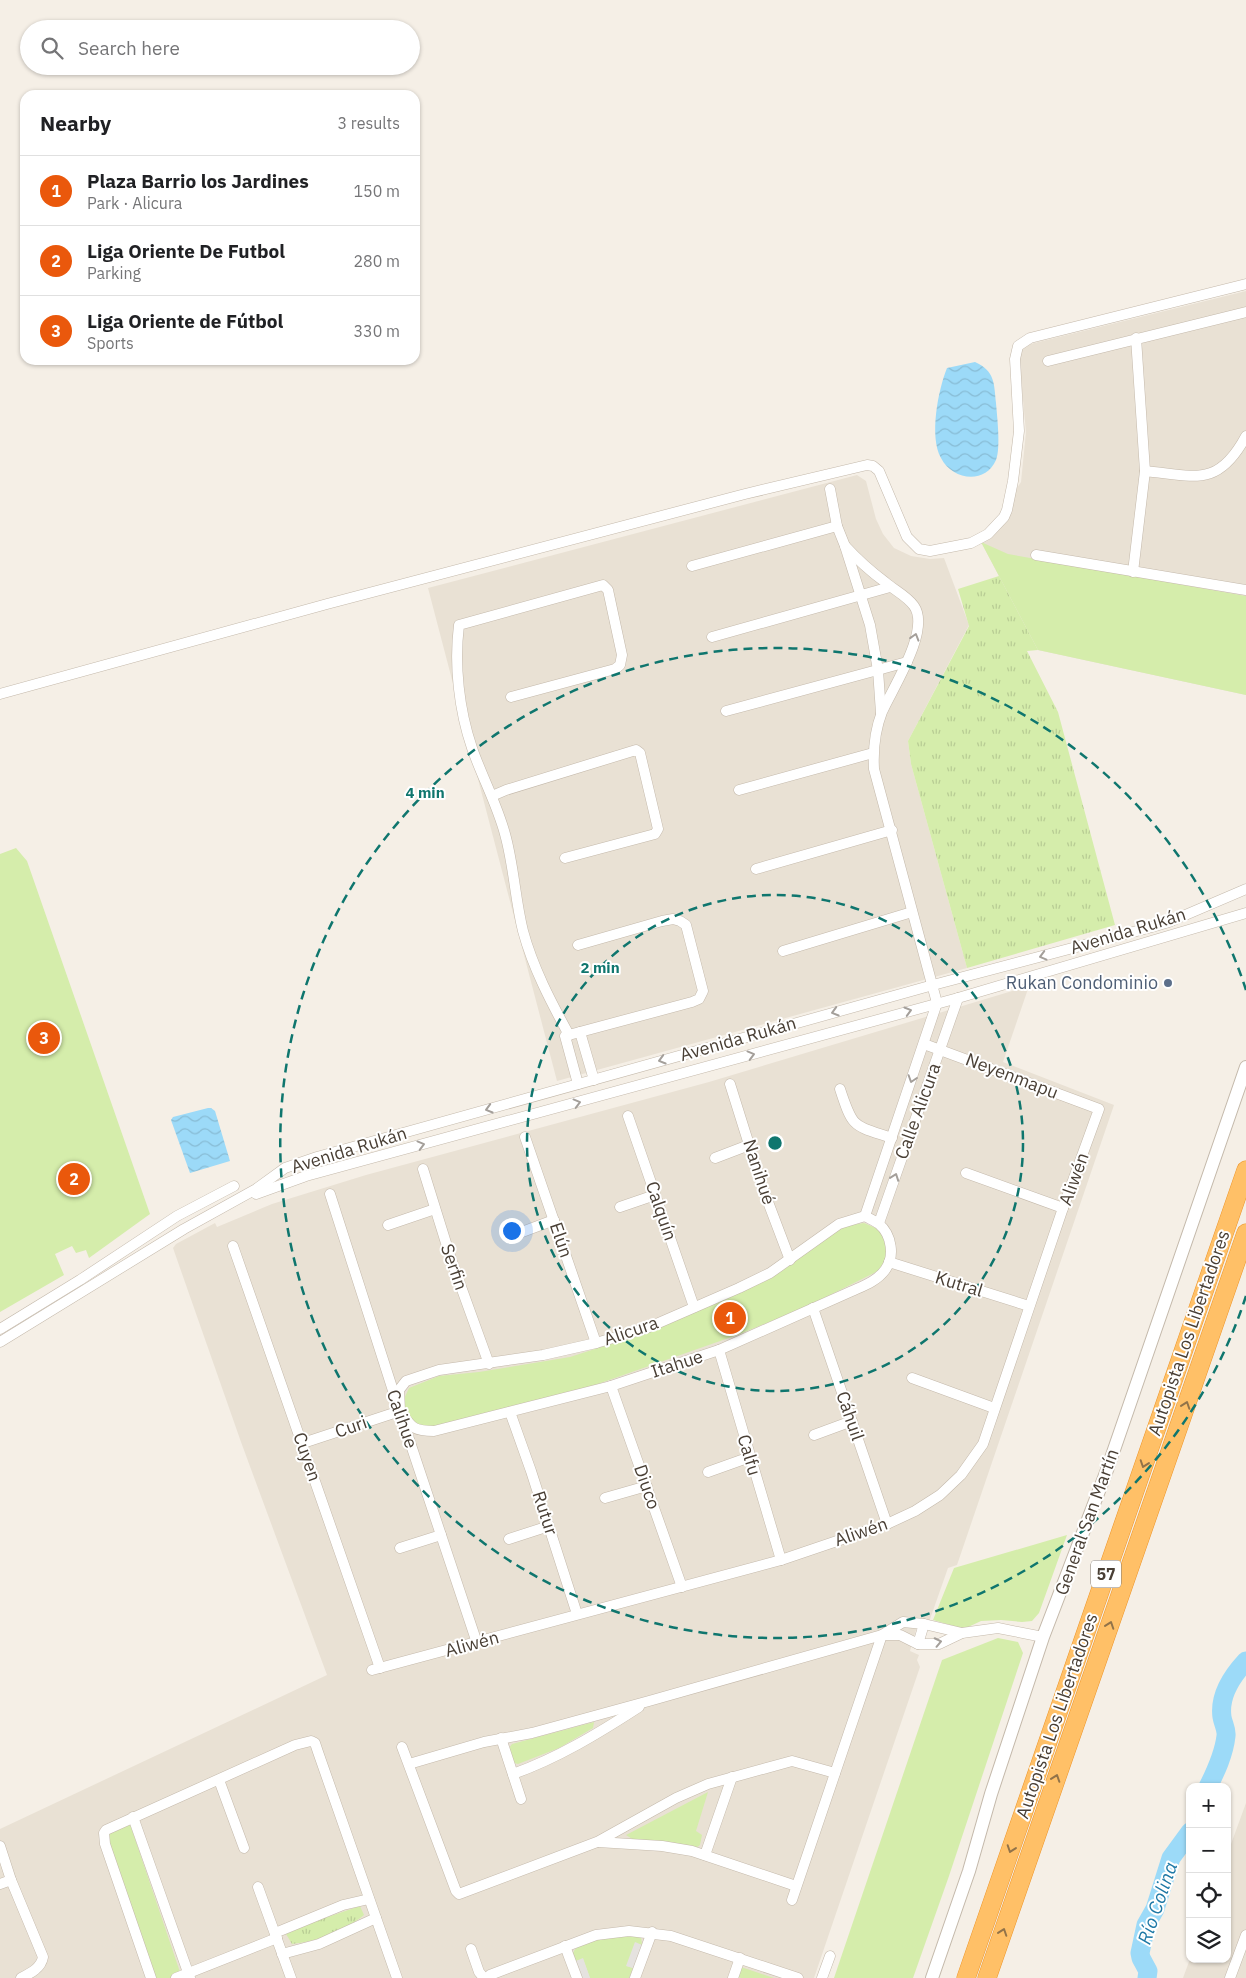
<!DOCTYPE html>
<html lang="en">
<head>
<meta charset="utf-8">
<style>
  body { margin:0; font-family:"IBM Plex Sans",sans-serif; background:#f6f6f6; color:#202124 }
  .controls { position:absolute; right:15px; bottom:15px; display:grid; overflow:hidden; border-radius:10px; box-shadow:0 1px 4px #0004 }
  .controls button { width:45px; height:45px; display:grid; place-items:center; padding:0; border:0; border-bottom:1px solid #e0e0e0; background:#fff; color:#202124; font:25px sans-serif }
  .you { position:absolute; left:511px; top:1230px; width:18px; height:18px; margin:-12px; border:4px solid #fff; border-radius:50%; background:#1a73e8; box-shadow:0 0 0 8px #1a73e833 }
  .badge { display:grid; place-items:center; width:32px; height:32px; border-radius:50%; background:#ea580c; color:#fff; font-size:16px; font-weight:700 }
  .pin { position:absolute; translate:-50% -50%; border:2px solid #fff; box-shadow:0 1px 5px #0006 }
  .list { margin:0; padding:0; list-style:none }
  h2 { display:flex; justify-content:space-between; align-items:center; height:65px; margin:0; padding:0 20px; font-size:21px }
  h2 small { font-size:16px; font-weight:400; color:#757577 }
  .list li { display:grid; grid-template-columns:32px 1fr auto; gap:15px; align-items:center; box-sizing:border-box; height:70px; padding:0 20px; border-top:1px solid #e0e0e0 }
  .list b { display:block; font-size:19px; white-space:nowrap }
  .list p { margin:0; font-size:16px; white-space:nowrap; color:#757577 }
  .list em { font-size:16px; font-style:normal; color:#757577 }
  .icon { flex:none; width:28px; height:28px; fill:none; stroke:currentColor; stroke-width:2; stroke-linecap:round; stroke-linejoin:round }
  .map { position:relative; flex:none; width:1246px; height:1978px; overflow:hidden }
  .search { position:absolute; background:#fff; box-shadow:0 1px 4px #0004; left:20px; top:20px; width:400px; height:55px; display:flex; align-items:center; gap:12px; box-sizing:border-box; padding:0 18px; border-radius:28px; color:#757577; font-size:19px }
  .panel { position:absolute; background:#fff; box-shadow:0 1px 4px #0004; left:20px; top:90px; width:400px; height:275px; border-radius:15px }
  .map>svg:first-child { display:block }
  .residential { fill:#e9e1d4 }
  .grass { fill:url(#grass-tufts) }
  .park { fill:#d5edab }
  .parking { fill:#e5e2df }
  .water { fill:url(#water-waves) }
  .lines { fill:none; stroke-linecap:round; stroke-linejoin:round }
  .river { stroke:#9cdaf8; stroke-width:19 }
  .minor-casing { stroke:#c4b9ab; stroke-width:11 }
  .tertiary-casing { stroke:#c4b9ab; stroke-width:14 }
  .motorway-casing { stroke:#ed9428; stroke-width:19 }
  .minor { stroke:#fff; stroke-width:10 }
  .tertiary { stroke:#fff; stroke-width:12 }
  .motorway { stroke:#ffc067; stroke-width:18 }
  .oneway { stroke:#a49f9a }
  .oneway2 { stroke:#927349 }
  .ring { fill:none; stroke:#0f766e; stroke-width:2.5; stroke-dasharray:9 6 }
  .service-dot { fill:#5c6f8a; stroke:#fff; stroke-width:2 }
  .labels { text-anchor:middle; stroke-width:4; stroke-linejoin:round; paint-order:stroke }
  .shield { fill:#fff; stroke:#807972; stroke-width:1 }
  .shield-label { font-size:16px; font-weight:bold; fill:#493f35 }
  .street-label { font-size:18px; fill:#493f35; stroke:#fff }
  .service-label { font-size:18px; fill:#4e5e75; stroke:#fff; text-anchor:end }
  .water-label { font-size:19px; font-style:italic; fill:#1f79a6; stroke:#fff }
  .centre { fill:#0f766e; stroke:#fff; stroke-width:2.5 }
  .ring-label { font-size:15px; text-anchor:middle; font-weight:bold; fill:#0f766e; stroke:#fff; stroke-width:4; stroke-linejoin:round; paint-order:stroke }
</style>
</head>
<body>
<div class="map">
<svg width="1246" height="1978" viewBox="0 0 1246 1978">
  <defs>
    <pattern id="grass-tufts" width="24" height="20" patternUnits="userSpaceOnUse" patternTransform="scale(1.25)"><rect width="24" height="20" fill="#d5edab"/><path d="M3 7l-1-3M5 7V3M7 7l1-3M15 17l-1-3M17 17v-4M19 17l1-3" fill="none" stroke="#b8cc94"/></pattern>
    <pattern id="water-waves" width="16" height="10" patternUnits="userSpaceOnUse" patternTransform="scale(1.25)"><rect width="16" height="10" fill="#9cdaf8"/><path d="M0 5q4-4 8 0t8 0" fill="none" stroke="#88bcd5"/></pattern>
  </defs>
  <rect width="100%" height="100%" fill="#f5efe6"/>
  <g class="residential">
    <polygon points="1246,291 1246,695 1038,650 981,542 1021,482 1026,432 1018,347"/>
    <polygon points="857,475 866,481 876,519 883,534 894,548 911,556 930,559 944,558 969,625 908,741 911,764 967,968 557,1081 428,588"/>
    <polygon points="1029,986 1003,1062 1114,1105 957,1565 948,1568 929,1622 918,1623 910,1651 919,1655 917,1660 920,1667 814,1978 0,1978 0,1829 327,1675 241,1442 173,1248 176,1244 215,1223 217,1227 272,1204 366,1175 709,1082"/>
    <polygon points="1246,1803 1246,1978 1183,1978 1190,1959 1227,1959 1227,1855"/>
  </g>
  <g class="grass">
    <polygon points="999,576 1038,650 1027,651 1058,712 1115,925 967,968 911,764 908,741 969,626 958,589"/>
    <path d="M 360,1906 L 364,1915 C 340,1934 321,1940 292,1944 L 286,1934 L 310,1923 Z"/>
  </g>
  <g class="park">
    <polygon points="981,542 1008,554 1246,596 1246,695 1038,650"/>
    <polygon points="16,848 27,861 150,1214 89,1258 86,1250 76,1253 72,1246 55,1254 64,1275 0,1312 0,854"/>
    <polygon points="864,1223 878,1229 886,1240 887,1258 880,1270 808,1306 740,1334 541,1404 435,1429 409,1422 402,1403 409,1388 439,1376 479,1372 570,1357 654,1330 772,1276 845,1226"/>
    <polygon points="1067,1535 1039,1613 1032,1621 1022,1622 1001,1620 981,1621 964,1629 933,1620 954,1568"/>
    <polygon points="998,1638 1018,1642 1023,1653 949,1876 913,1978 834,1978 942,1660"/>
    <polygon points="594,1722 593,1728 559,1748 518,1764 514,1763 509,1748 512,1744"/>
    <polygon points="708,1792 696,1831 702,1835 700,1845 696,1848 671,1842 634,1840 626,1835"/>
    <polygon points="130,1824 182,1978 153,1978 108,1844 108,1832"/>
    <path d="M 631,1935 L 641,1936 L 642,1945 L 635,1943 L 627,1966 L 633,1968 L 629,1978 L 590,1978 L 583,1959 L 576,1961 L 573,1953 C 578,1939 618,1937 631,1935 Z"/>
    <polygon points="741,1967 774,1978 741,1978 737,1977"/>
  </g>
  <g class="parking">
    <polygon points="635,1942 642,1945 633,1968 626,1966"/>
    <polygon points="583,1958 590,1978 582,1978 576,1961"/>
  </g>
  <g class="water">
    <path d="M 975,362 C 995,371 994,383 996,403 C 997,416 1001,448 996,460 C 985,485 952,480 941,458 C 929,437 938,390 947,368 Z"/>
    <polygon points="208,1108 211,1108 215,1111 230,1161 190,1173 171,1120 173,1117"/>
  </g>
  <g class="lines">
    <g class="river">
      <path d="M 1208,1787 C 1216,1771 1224,1754 1226,1736 C 1227,1729 1223,1724 1222,1717 C 1219,1696 1233,1675 1246,1661"/>
      <polyline points="1147,1978 1148,1971 1141,1958 1140,1953 1146,1925 1155,1909 1171,1858 1190,1832"/>
    </g>
    <g class="minor-casing">
      <g id="minor">
        <polyline points="1048,361 1246,312"/>
        <path d="M 1145,471 C 1195,476 1218,488 1246,436"/>
        <polyline points="830,489 837,526 845,546 870,625 878,670 881,713"/>
        <path d="M 845,546 C 857,559 870,571 885,582 C 894,590 907,596 914,606 C 931,630 892,689 882,712 C 875,730 873,750 874,769 L 937,1003 L 865,1216"/>
        <polyline points="1036,555 1246,590"/>
        <polyline points="692,566 837,526"/>
        <polyline points="1133,572 1145,471 1136,338"/>
        <polyline points="712,637 890,587"/>
        <polyline points="0,694 327,604 745,494 867,465 873,466 879,471 907,537 919,549 930,551 971,543 988,534 1004,517 1007,510 1013,481 1019,431 1015,359 1018,346 1030,338 1246,284"/>
        <path d="M 511,697 L 615,669 L 620,665 L 622,655 L 608,590 L 603,585 L 459,625 C 454,665 459,710 472,748 C 482,777 497,804 505,834 C 514,866 515,899 523,931 C 533,968 551,1002 569,1035"/>
        <polyline points="726,711 907,662"/>
        <polyline points="739,790 873,753"/>
        <polyline points="492,796 506,790 636,750 640,753 658,829 655,834 565,858"/>
        <polyline points="756,869 892,830"/>
        <polyline points="578,945 662,921 673,919 680,921 686,925 703,991 699,999 692,1002 565,1036 578,1084"/>
        <polyline points="783,951 912,912"/>
        <polyline points="580,1032 594,1080"/>
        <polyline points="730,1084 762,1186 790,1260"/>
        <path d="M 840,1089 C 853,1129 853,1125 892,1138"/>
        <polyline points="628,1116 694,1307"/>
        <polyline points="525,1137 596,1343"/>
        <polyline points="715,1158 749,1145"/>
        <polyline points="423,1169 451,1259 489,1364"/>
        <polyline points="966,1173 1063,1208"/>
        <polyline points="256,1194 306,1176 958,998 1246,913"/>
        <polyline points="330,1194 396,1400"/>
        <polyline points="620,1207 655,1195"/>
        <polyline points="879,1223 958,998"/>
        <polyline points="388,1225 435,1209"/>
        <polyline points="514,1235 554,1220"/>
        <polyline points="233,1246 380,1668"/>
        <polyline points="889,1262 1029,1306"/>
        <polyline points="813,1308 887,1524"/>
        <polyline points="0,1329 80,1280 177,1216 234,1186"/>
        <polyline points="0,1342 184,1229 256,1189 285,1168 317,1157 933,985 1152,927 1169,922 1246,889"/>
        <polyline points="719,1350 781,1560"/>
        <polyline points="912,1378 994,1408"/>
        <polyline points="611,1386 682,1587"/>
        <path d="M 400,1411 C 412,1427 412,1431 434,1431 L 611,1386 L 719,1350 L 852,1291 C 863,1286 877,1281 885,1270 C 895,1257 892,1235 879,1224 C 875,1221 870,1219 865,1216"/>
        <polyline points="400,1411 399,1390 406,1381 439,1370 543,1355 596,1343 647,1328 739,1288 770,1273 839,1224 865,1216"/>
        <polyline points="510,1412 531,1471 577,1614"/>
        <polyline points="403,1421 477,1643"/>
        <polyline points="814,1435 852,1421"/>
        <polyline points="303,1443 400,1411"/>
        <polyline points="708,1472 750,1457"/>
        <polyline points="605,1498 647,1486"/>
        <polyline points="509,1539 549,1526"/>
        <polyline points="400,1548 441,1535"/>
        <polyline points="918,1644 924,1624"/>
        <polyline points="372,1670 781,1560 887,1524 915,1511 940,1495 961,1475 983,1444 1063,1208 1099,1109 924,1044"/>
        <polyline points="501,1738 521,1799"/>
        <polyline points="402,1747 456,1891 459,1894 597,1842 676,1798 708,1784 792,1761 835,1773"/>
        <polyline points="409,1764 484,1742 532,1733 649,1701 882,1635 900,1635 918,1644 939,1644 962,1633 998,1628 1043,1637"/>
        <path d="M 513,1774 C 558,1758 599,1733 639,1707"/>
        <polyline points="219,1780 244,1848"/>
        <polyline points="133,1817 190,1978"/>
        <polyline points="598,1842 662,1846 692,1851 796,1886"/>
        <path d="M 0,1846 L 11,1880 L 43,1957 C 41,1968 31,1973 21,1978"/>
        <polyline points="705,1855 732,1777"/>
        <polyline points="0,1884 11,1880"/>
        <polyline points="258,1887 291,1978"/>
        <polyline points="792,1900 882,1635 903,1622 924,1624 962,1633"/>
        <polyline points="275,1933 343,1905 369,1899"/>
        <polyline points="565,1946 577,1978"/>
        <polyline points="471,1949 479,1972 484,1978"/>
        <polyline points="282,1954 319,1944 376,1918"/>
        <polyline points="151,1978 105,1844 104,1833 106,1830 295,1745 311,1741 315,1743 318,1752 397,1978"/>
        <polyline points="176,1978 277,1938"/>
        <polyline points="487,1978 490,1975 596,1935 629,1931 671,1936 798,1978"/>
        <polyline points="635,1978 652,1932"/>
        <polyline points="733,1978 740,1958"/>
        <polyline points="822,1978 830,1956"/>
        <polyline points="1230,1978 1246,1935"/>
      </g>
    </g>
    <g class="tertiary-casing">
      <polyline id="tertiary" points="932,1978 969,1871 991,1794 1043,1637 1107,1470 1246,1067"/>
    </g>
    <g class="motorway-casing">
      <g id="motorway">
        <polyline points="966,1978 1246,1170"/>
        <polyline points="987,1978 1246,1233"/>
      </g>
    </g>
    <use href="#minor" class="minor"/>
    <use href="#tertiary" class="tertiary"/>
    <use href="#motorway" class="motorway"/>
  </g>
  <defs><path id="oneway-chevron" d="M-2-3.5L2.5 0L-2 3.5" fill="none" stroke-width="1.6" stroke-linecap="round" stroke-linejoin="round" transform="scale(1.25)"/></defs>
  <g class="oneway">
    <use href="#oneway-chevron" transform="translate(915 637) rotate(-73)"/>
    <use href="#oneway-chevron" transform="translate(1043 956) rotate(165)"/>
    <use href="#oneway-chevron" transform="translate(908 1011) rotate(-16)"/>
    <use href="#oneway-chevron" transform="translate(835 1012) rotate(164)"/>
    <use href="#oneway-chevron" transform="translate(751 1055) rotate(-15)"/>
    <use href="#oneway-chevron" transform="translate(662 1060) rotate(164)"/>
    <use href="#oneway-chevron" transform="translate(912 1079) rotate(108)"/>
    <use href="#oneway-chevron" transform="translate(577 1103) rotate(-15)"/>
    <use href="#oneway-chevron" transform="translate(489 1109) rotate(164)"/>
    <use href="#oneway-chevron" transform="translate(421 1145) rotate(-15)"/>
    <use href="#oneway-chevron" transform="translate(895 1177) rotate(-70)"/>
    <use href="#oneway-chevron" transform="translate(938 1642) rotate(-12)"/>
  </g>
  <g class="oneway2">
    <use href="#oneway-chevron" transform="translate(1186 1405) rotate(-71)"/>
    <use href="#oneway-chevron" transform="translate(1144 1464) rotate(109)"/>
    <use href="#oneway-chevron" transform="translate(1110 1625) rotate(-71)"/>
    <use href="#oneway-chevron" transform="translate(1056 1778) rotate(-71)"/>
    <use href="#oneway-chevron" transform="translate(1011 1849) rotate(109)"/>
    <use href="#oneway-chevron" transform="translate(1003 1932) rotate(-71)"/>
  </g>
  <g class="ring">
    <circle cx="775" cy="1143" r="248"/>
    <path d="M1246 1296A495 495 0 1 1 1246 990"/>
  </g>
  <circle class="service-dot" cx="1168" cy="983" r="5"/>
  <g class="labels">
    <rect class="shield" x="1091" y="1560.5" width="30" height="27" rx="4"/>
    <g class="shield-label">
      <text x="1106" y="1580">57</text>
    </g>
    <g class="street-label">
      <text transform="translate(1128 931) rotate(-17)" y="6">Avenida Rukán</text>
      <text transform="translate(738 1039) rotate(-16)" y="6">Avenida Rukán</text>
      <text transform="translate(1012 1076) rotate(21)" y="6">Neyenmapu</text>
      <text transform="translate(918 1111) rotate(-70)" y="6">Calle Alicura</text>
      <text transform="translate(349 1150) rotate(-17)" y="6">Avenida Rukán</text>
      <text transform="translate(759 1172) rotate(72)" y="6">Nanihué</text>
      <text transform="translate(1074 1179) rotate(-70)" y="6">Aliwén</text>
      <text transform="translate(661 1211) rotate(71)" y="6">Calquín</text>
      <text transform="translate(561 1240) rotate(71)" y="6">Elún</text>
      <text transform="translate(454 1267) rotate(71)" y="6">Serfin</text>
      <text transform="translate(959 1284) rotate(17)" y="6">Kutral</text>
      <text transform="translate(631 1331) rotate(-19)" y="6">Alicura</text>
      <text transform="translate(1189 1333) rotate(-71)" y="6">Autopista Los Libertadores</text>
      <text transform="translate(677 1364) rotate(-18)" y="6">Itahue</text>
      <text transform="translate(850 1416) rotate(71)" y="6">Cáhuil</text>
      <text transform="translate(402 1419) rotate(71)" y="6">Calihue</text>
      <text transform="translate(351 1427) rotate(-19)" y="6">Curi</text>
      <text transform="translate(749 1455) rotate(73)" y="6">Calfu</text>
      <text transform="translate(307 1457) rotate(71)" y="6">Cuyen</text>
      <text transform="translate(647 1487) rotate(71)" y="6">Diuco</text>
      <text transform="translate(545 1513) rotate(72)" y="6">Rutur</text>
      <text transform="translate(1087 1522) rotate(-70)" y="6">General San Martín</text>
      <text transform="translate(861 1532) rotate(-19)" y="6">Aliwén</text>
      <text transform="translate(472 1644) rotate(-15)" y="6">Aliwén</text>
      <text transform="translate(1057 1716) rotate(-71)" y="6">Autopista Los Libertadores</text>
    </g>
    <g class="service-label">
      <text x="1158" y="989">Rukan Condominio</text>
    </g>
    <g class="water-label">
      <text transform="translate(1157 1903) rotate(-71)" y="7">Río Colina</text>
    </g>
  </g>
  <circle cx="775" cy="1143" r="8" class="centre"/>
  <g class="ring-label">
    <text x="425" y="798">4 min</text>
    <text x="600" y="973">2 min</text>
  </g>
</svg>
<div class="controls">
<button>+</button>
<button>−</button>
<button><svg class="icon" aria-label="locate" viewBox="0 0 24 24"><circle cx="12" cy="12" r="6"/><path d="M12 2v4M12 18v4M2 12h4M18 12h4"/></svg></button>
<button><svg class="icon" aria-label="layers" viewBox="0 0 24 24"><path d="M12 4l9 5-9 5-9-5zM3 14l9 5 9-5"/></svg></button>
</div>
<div class="you"></div>
<div class="pin badge" style="left:730px;top:1318px">1</div>
<div class="pin badge" style="left:74px;top:1179px">2</div>
<div class="pin badge" style="left:44px;top:1038px">3</div>
<div class="search"><svg class="icon" aria-label="search" viewBox="0 0 24 24"><circle cx="10" cy="10" r="6"/><path d="M15 15l6 6"/></svg>Search here</div>
<section class="panel">
<h2>Nearby<small>3 results</small></h2>
<ul class="list">
<li><span class="badge">1</span><div><b>Plaza Barrio los Jardines</b><p>Park · Alicura</p></div><em>150 m</em></li>
<li><span class="badge">2</span><div><b>Liga Oriente De Futbol</b><p>Parking</p></div><em>280 m</em></li>
<li><span class="badge">3</span><div><b>Liga Oriente de Fútbol</b><p>Sports</p></div><em>330 m</em></li>
</ul>
</section>
</div>
</body>
</html>
